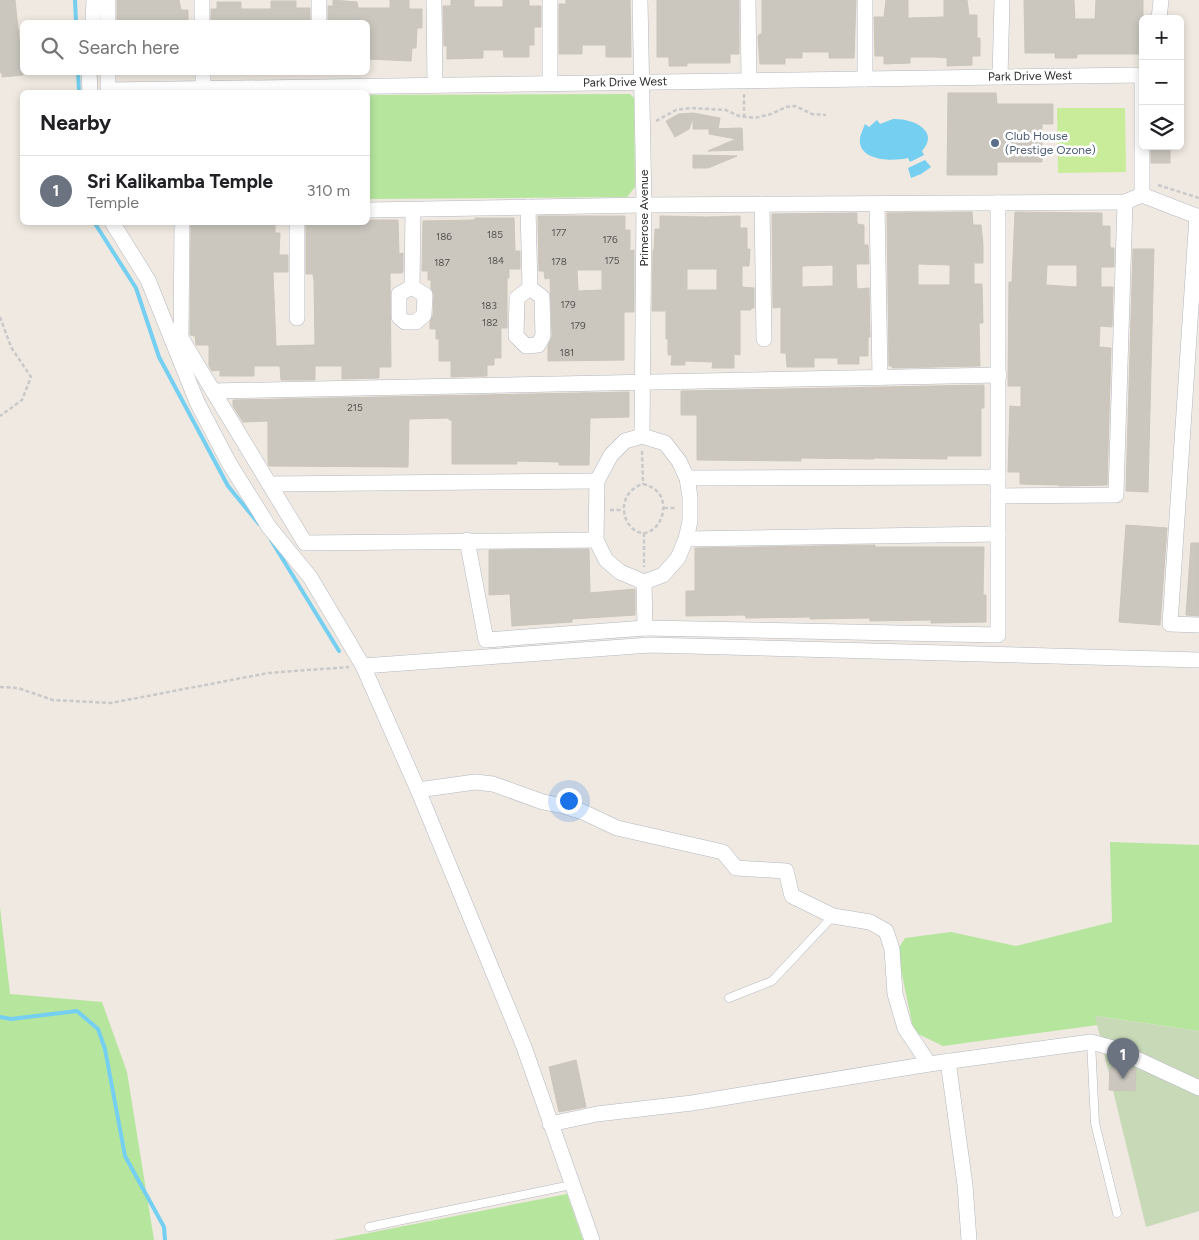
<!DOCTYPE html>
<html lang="en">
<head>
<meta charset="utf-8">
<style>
  body { margin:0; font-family:Figtree,sans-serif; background:#f6f6f6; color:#202124 }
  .controls { position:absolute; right:15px; top:15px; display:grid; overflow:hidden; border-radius:8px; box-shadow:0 2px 8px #0003 }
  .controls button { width:45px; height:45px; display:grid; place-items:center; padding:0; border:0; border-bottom:1px solid #e0e0e0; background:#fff; color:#202124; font:25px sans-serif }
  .you { position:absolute; left:568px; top:800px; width:18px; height:18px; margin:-12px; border:4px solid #fff; border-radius:50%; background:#1a73e8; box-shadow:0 0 0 8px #1a73e833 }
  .badge { display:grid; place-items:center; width:32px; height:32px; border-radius:50%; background:#d93025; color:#fff; font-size:16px; font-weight:700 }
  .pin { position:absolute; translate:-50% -41px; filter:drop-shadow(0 1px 2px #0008) }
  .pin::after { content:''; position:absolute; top:26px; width:18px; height:15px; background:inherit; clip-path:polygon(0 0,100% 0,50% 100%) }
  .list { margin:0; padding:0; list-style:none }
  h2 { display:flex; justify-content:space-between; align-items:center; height:65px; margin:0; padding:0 20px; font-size:21px }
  h2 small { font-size:16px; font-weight:400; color:#757577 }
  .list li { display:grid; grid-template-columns:32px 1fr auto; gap:15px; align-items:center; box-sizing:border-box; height:70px; padding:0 20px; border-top:1px solid #e0e0e0 }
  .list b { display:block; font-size:19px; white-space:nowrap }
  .list p { margin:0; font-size:16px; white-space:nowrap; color:#757577 }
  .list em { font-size:16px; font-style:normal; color:#757577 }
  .icon { flex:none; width:28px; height:28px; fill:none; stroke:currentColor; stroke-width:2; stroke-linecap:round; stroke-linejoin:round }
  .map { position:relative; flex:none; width:1199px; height:1240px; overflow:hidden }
  .search { position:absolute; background:#fff; box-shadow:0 2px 8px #0003; left:20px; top:20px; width:350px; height:55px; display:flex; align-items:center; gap:12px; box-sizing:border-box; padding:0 18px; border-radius:8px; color:#757577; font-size:19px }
  .panel { position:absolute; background:#fff; box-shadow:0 2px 8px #0003; left:20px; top:90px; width:350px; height:135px; border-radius:8px }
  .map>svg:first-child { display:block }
  .green { fill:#b6e59e }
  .cemetery { fill:#c8d9b8 }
  .pitch { fill:#c9ec9a }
  .water { fill:#75cff0 }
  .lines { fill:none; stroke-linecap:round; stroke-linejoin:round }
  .stream { stroke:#75cff0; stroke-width:4 }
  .building { fill:#cbc7bf; stroke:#cbc5ba; fill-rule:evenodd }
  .service-casing { stroke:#b4b7c1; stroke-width:9 }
  .minor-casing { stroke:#b4b7c1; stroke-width:16 }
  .path { stroke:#c9c9c9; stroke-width:2.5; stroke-dasharray:4 2.5; stroke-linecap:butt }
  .service { stroke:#fff; stroke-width:8 }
  .minor { stroke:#fff; stroke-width:15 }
  .service-dot { fill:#5c6f8a; stroke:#fff; stroke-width:2 }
  .labels { text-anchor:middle; stroke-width:5; stroke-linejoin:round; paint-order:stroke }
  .number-label { font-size:10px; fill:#555452 }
  .street-label { font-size:12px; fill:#2e2e2e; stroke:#fff }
  .service-label { font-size:12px; fill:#4e5e75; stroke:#fff; text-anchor:start }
</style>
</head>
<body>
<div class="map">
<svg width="1199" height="1240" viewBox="0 0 1199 1240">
  <rect width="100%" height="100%" fill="#efe9e1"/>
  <g class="green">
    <polygon points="630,94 634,98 635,187 627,197 368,199 368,95"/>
    <polygon points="1110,842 1199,845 1199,1031 1096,1016 1098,1025 943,1046 914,1032 897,951 905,938 951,932 1016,946 1112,922"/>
    <polygon points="0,907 10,994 102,1002 127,1072 154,1240 0,1240"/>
    <polygon points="567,1194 583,1240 333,1240"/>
  </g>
  <polygon class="cemetery" points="1095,1016 1199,1031 1199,1211 1146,1227"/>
  <polygon class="pitch" points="1057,108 1125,108 1126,172 1058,173"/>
  <g class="water">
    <path d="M 893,119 C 911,118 941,130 922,151 L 924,155 L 910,162 L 908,158 C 895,161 863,162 860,143 C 859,136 863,130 865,124 L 869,127 L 877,120 L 880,124 Z"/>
    <polygon points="925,160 931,167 921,174 911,178 908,168"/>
  </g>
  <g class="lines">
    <g class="stream">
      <polyline points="75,0 76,22"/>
      <polyline points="78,72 79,92"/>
      <polyline points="94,222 136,288 159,357 228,486 259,524"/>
      <polyline points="271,540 339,651"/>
      <polyline points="0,1017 11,1019 77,1011 98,1029 105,1049 125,1156 164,1227 165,1240"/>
    </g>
  </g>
  <g class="building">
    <polygon points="0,0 15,0 23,75 2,77 2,72 0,73"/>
    <polygon points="117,0 179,0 181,10 188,10 188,22 117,22"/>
    <polygon points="333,0 357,2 358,8 390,8 390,0 409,0 409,9 422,9 422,28 417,28 416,48 412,48 411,61 368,59 368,22 328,22 328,6 333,6"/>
    <polygon points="451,0 474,0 474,7 503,7 503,0 529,0 529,6 541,6 541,27 534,27 534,45 529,45 529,57 504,57 503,50 483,50 483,58 447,59 447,46 444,46 443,6 451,6"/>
    <polygon points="566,0 630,0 631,57 606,57 606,45 582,45 582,54 559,54 559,4 566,4"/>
    <polygon points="657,0 739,0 739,54 730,54 730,63 687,63 687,66 669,66 669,57 657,57"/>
    <polygon points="762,0 856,0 854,58 829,58 829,52 802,52 802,58 785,58 785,64 760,64 758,36 760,36 759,34 762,34"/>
    <polygon points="886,0 908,0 908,18 944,17 944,0 967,0 969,15 977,15 977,38 980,38 980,56 972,56 972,65 947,66 947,58 936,57 910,57 910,63 884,64 884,56 875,56 874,17 884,17"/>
    <polygon points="1024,0 1074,0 1075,19 1095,19 1096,0 1143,0 1143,54 1077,54 1077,58 1055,58 1055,53 1025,53"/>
    <polygon points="271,1 296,1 296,8 310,8 310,22 211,22 211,9 217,9 217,2 241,2 241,9 271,9"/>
    <polygon points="948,93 996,93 997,104 1053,104 1053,124 1042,124 1042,162 997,162 997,175 947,175"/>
    <polygon points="693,113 720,118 718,129 693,129 693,118 689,129 675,137 666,121 679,114"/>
    <polygon points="742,128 743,150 708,151 736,139 709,134 709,129"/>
    <rect x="1151" y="146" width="19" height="17"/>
    <polygon points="693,155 737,156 708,168 693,168"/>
    <path d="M 972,212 L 973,225 L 981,225 L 983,245 L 983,263 L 974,263 L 974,284 L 982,284 L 983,323 L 979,323 L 980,366 L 892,368 L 892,366 L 889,366 L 887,213 ZM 918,264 L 950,265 L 950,285 L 918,285 Z"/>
    <path d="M 1015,212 L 1102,213 L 1102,226 L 1110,226 L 1110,246 L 1111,248 L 1114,248 L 1114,267 L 1101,267 L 1101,287 L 1113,287 L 1112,327 L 1100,326 L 1099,347 L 1111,348 L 1107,485 L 1059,486 L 1059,485 L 1020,484 L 1020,472 L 1008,472 L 1010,406 L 1021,407 L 1021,386 L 1008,386 L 1009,282 L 1012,282 ZM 1047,265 L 1077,265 L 1077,287 L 1046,285 Z"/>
    <path d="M 857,213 L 857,224 L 864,225 L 864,245 L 868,245 L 869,264 L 856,264 L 857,289 L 869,288 L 870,337 L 868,337 L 868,356 L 859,356 L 859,364 L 838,364 L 838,358 L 814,358 L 814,367 L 787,367 L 786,353 L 781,353 L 781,307 L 773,308 L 772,214 ZM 833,265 L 833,286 L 802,287 L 802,266 Z"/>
    <path d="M 538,216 L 625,216 L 625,230 L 630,230 L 630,251 L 634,250 L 634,312 L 624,312 L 624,360 L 548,361 L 548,346 L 552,336 L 550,278 L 545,279 L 544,271 L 539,271 ZM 577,270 L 602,270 L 602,290 L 578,291 Z"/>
    <path d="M 660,216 L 706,217 L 740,216 L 740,228 L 747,228 L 747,249 L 750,249 L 749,266 L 742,266 L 742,287 L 754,288 L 754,308 L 751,308 L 751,310 L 740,310 L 740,355 L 734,354 L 734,368 L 712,368 L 713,362 L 685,361 L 685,365 L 671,365 L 672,355 L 668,355 L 668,339 L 666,339 L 666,311 L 652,311 L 653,250 L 654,250 L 655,229 L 660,229 ZM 687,269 L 717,269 L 717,290 L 687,290 Z"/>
    <polygon points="475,218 514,218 515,251 520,251 520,269 509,269 509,278 507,278 507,328 501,328 501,358 494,358 494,365 487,365 487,376 451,377 451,361 439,361 439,339 436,339 436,329 430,329 430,322 433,315 434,295 431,288 431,280 428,280 428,271 422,271 423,221 475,220"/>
    <polygon points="368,220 398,220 399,254 403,253 403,271 402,273 390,273 391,367 379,367 379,378 342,379 342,366 315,366 315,380 281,380 280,366 254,366 254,376 220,376 220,370 212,371 209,366 209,345 196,345 195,336 190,335 191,222 275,222 275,233 280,233 279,255 288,255 288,272 273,272 276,346 315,345 314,281 313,274 306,274 306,222 368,222"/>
    <polygon points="1133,249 1154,249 1148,492 1126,491"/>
    <polygon points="984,385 984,408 981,408 981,456 947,456 947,459 874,458 874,459 801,458 801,461 697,460 697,415 681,415 681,391"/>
    <polygon points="629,392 629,417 590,418 589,465 559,465 559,462 517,461 517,464 452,464 452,420 449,420 449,418 409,419 408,467 269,466 268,463 268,421 243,422 233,406 233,400"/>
    <polygon points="1126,525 1167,528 1160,625 1119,622"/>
    <polygon points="1191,543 1199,543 1199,616 1186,615"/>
    <polygon points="875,545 875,547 984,547 983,595 986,595 986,622 931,623 931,620 870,621 870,618 810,619 810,617 746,618 745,615 686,616 686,591 695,591 695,548"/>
    <polygon points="589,549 590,593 635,589 635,615 572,619 572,622 512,626 510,594 489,595 489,550"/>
    <polygon points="576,1060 586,1107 559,1112 549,1067"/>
    <polygon points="1110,1068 1136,1069 1135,1091 1109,1090"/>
  </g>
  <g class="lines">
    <g class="service-casing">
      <g id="service">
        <polyline points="729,998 772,981 833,916"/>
        <polyline points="1091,1042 1095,1123 1117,1213"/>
        <polyline points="369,1227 571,1185"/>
      </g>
    </g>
    <g class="minor-casing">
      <g id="minor">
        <polyline points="202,0 202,22"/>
        <polyline points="434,0 435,85"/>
        <polyline points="640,0 644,205 642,436"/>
        <polyline points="748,0 749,80"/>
        <polyline points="1159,19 1161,0"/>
        <polyline points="93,22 94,0"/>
        <polyline points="108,22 108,0"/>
        <polyline points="319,22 319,0"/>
        <polyline points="89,72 90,92"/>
        <polyline points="108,72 108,92"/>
        <polyline points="203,72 203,88"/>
        <polyline points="1000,77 1002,0"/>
        <polyline points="865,79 865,0"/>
        <polyline points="550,83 550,0"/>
        <polyline points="108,90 1142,75"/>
        <polyline points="1142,195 1142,75"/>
        <polyline points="762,204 764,339"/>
        <polyline points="877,204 880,377"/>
        <polyline points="528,207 530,288 542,297 543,336 538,345 526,346 516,336 517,298 530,288"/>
        <polyline points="368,210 644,205 1125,202 1142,195 1199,217"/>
        <polyline points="1197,216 1170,624 1199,625"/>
        <polyline points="112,222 148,280 197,402 229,463 269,527 310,577 363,666 418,790 524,1047 592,1240"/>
        <polyline points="182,222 181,338 305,543 596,540"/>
        <polyline points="297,222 297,318"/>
        <polyline points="412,287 399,294 399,317 405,322 416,322 424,315 425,295 412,287 413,210"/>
        <polyline points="213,391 999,375"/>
        <polygon points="642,436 665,443 679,461 687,478 690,497 690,521 686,539 678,558 663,575 644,582 620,572 606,560 596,540 597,481 611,455 625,441"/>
        <polyline points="687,478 998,477"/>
        <polyline points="269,484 597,481"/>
        <polyline points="998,496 1116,495 1125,202"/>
        <polyline points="686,539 998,534"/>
        <polyline points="467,540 486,640 645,628"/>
        <polyline points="644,582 645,628 998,635 998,203"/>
        <polyline points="363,666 650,645 1199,660"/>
        <polyline points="418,790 475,782 493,784 543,802 564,806 583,812 617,828 723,852 736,868 786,871 792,896 833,916 870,922 886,931 892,949 895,994 905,1028 929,1064"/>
        <polyline points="948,1061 965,1185 969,1240"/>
        <polyline points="550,1124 597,1114 692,1103 929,1064 1091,1042 1113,1048 1199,1088"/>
      </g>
    </g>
    <g class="path">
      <polyline points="744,94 744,117"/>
      <polyline points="656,121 676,110 691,108 726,110 739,116 755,118 771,114 786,107 795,106 812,114 826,115"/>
      <polyline points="1158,185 1199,198"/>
      <polyline points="0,317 11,347 31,377 22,400 0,416"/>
      <polyline points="642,451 643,484"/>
      <path d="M 643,484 C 682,493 657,548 633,529 C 629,525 626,521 625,516 C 621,501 629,488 643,484 Z"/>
      <polyline points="664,508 677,508"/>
      <polyline points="610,510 623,510"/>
      <polyline points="644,533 644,567"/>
      <polyline points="0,687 18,688 53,700 111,703 268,673 349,667"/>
    </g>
    <use href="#service" class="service"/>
    <use href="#minor" class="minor"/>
  </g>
  <circle class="service-dot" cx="995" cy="143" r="5"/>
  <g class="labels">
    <g class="number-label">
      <text x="559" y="236">177</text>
      <text x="495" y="238">185</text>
      <text x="444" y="240">186</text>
      <text x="610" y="243">176</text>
      <text x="496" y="264">184</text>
      <text x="612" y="264">175</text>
      <text x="559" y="265">178</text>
      <text x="442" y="266">187</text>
      <text x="568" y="308">179</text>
      <text x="489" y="309">183</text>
      <text x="490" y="326">182</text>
      <text x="578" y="329">179</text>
      <text x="567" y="356">181</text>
      <text x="355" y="411">215</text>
    </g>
    <g class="street-label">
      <text transform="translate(1030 76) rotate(-1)" y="4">Park Drive West</text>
      <text transform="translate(625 82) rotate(-1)" y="4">Park Drive West</text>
      <text transform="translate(644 218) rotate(-90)" y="4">Primerose Avenue</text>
    </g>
    <g class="service-label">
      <text x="1005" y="140">Club House<tspan x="1005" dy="14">(Prestige Ozone)</tspan></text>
    </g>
  </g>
</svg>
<div class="controls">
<button>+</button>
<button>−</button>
<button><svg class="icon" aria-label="layers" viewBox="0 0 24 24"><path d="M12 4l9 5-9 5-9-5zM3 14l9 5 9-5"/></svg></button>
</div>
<div class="you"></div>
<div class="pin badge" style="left:1123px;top:1079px;background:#6b7280">1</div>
<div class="search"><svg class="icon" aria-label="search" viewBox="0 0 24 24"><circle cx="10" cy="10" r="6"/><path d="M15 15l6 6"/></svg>Search here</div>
<section class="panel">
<h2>Nearby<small></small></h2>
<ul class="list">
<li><span class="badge" style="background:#6b7280">1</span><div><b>Sri Kalikamba Temple</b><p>Temple</p></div><em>310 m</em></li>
</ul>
</section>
</div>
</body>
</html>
